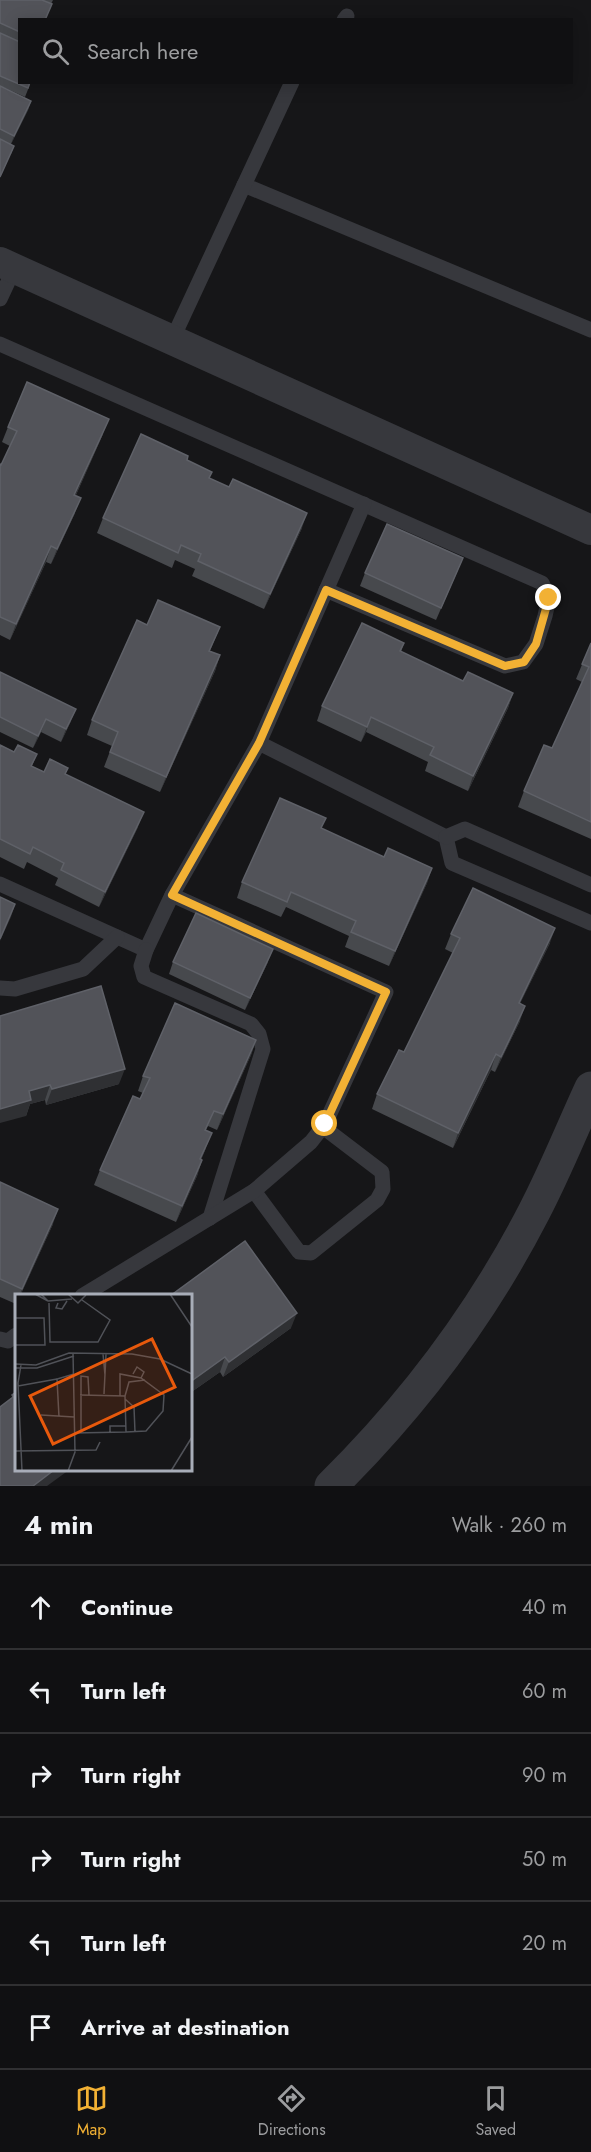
<!DOCTYPE html>
<html lang="en">
<head>
<meta charset="utf-8">
<style>
  body { margin:0; font-family:Jost,sans-serif; background:#1e1e20; color:#f1f3f6 }
  .stop { position:absolute; width:18px; height:18px; margin:-14px; border:4px solid #f2b134; border-radius:50%; background:#fff }
  .stop.end { background:#f2b134; border-color:#fff; box-shadow:0 2px 6px #0008 }
  .list { margin:0; padding:0; list-style:none }
  h2 { display:flex; justify-content:space-between; align-items:center; height:78px; margin:0; padding:0 24px; font-size:26px }
  h2 small { font-size:20px; font-weight:400; color:#9c9d9f }
  .list li { display:grid; grid-template-columns:39px 1fr auto; gap:18px; align-items:center; box-sizing:border-box; height:84px; padding:0 24px; border-top:2px solid #303032 }
  .list b { display:block; font-size:22px; white-space:nowrap }
  .list em { font-size:20px; font-style:normal; color:#9c9d9f }
  .icon { flex:none; width:33px; height:33px; fill:none; stroke:currentColor; stroke-width:2; stroke-linecap:round; stroke-linejoin:round }
  .map { position:relative; flex:none; width:591px; height:1486px; overflow:hidden }
  .search { position:absolute; background:#101012; box-shadow:0 3px 15px #0003; left:18px; right:18px; top:18px; height:66px; display:flex; align-items:center; gap:15px; box-sizing:border-box; padding:0 21px; border-radius:0px; color:#9c9d9f; font-size:22px }
  .sheet { height:582px; background:#101012 }
  nav { display:flex; justify-content:space-around; align-items:center; box-sizing:border-box; height:84px; border-top:2px solid #303032; background:#101012; font-size:16px; color:#9c9d9f }
  nav a { display:grid; justify-items:center; gap:3px }
  nav .on { color:#f2b134 }
  .map>svg:first-child { display:block }
  .lines { fill:none; stroke-linecap:round; stroke-linejoin:round }
  .service { stroke:#37383d; stroke-width:15 }
  .minor { stroke:#37383d; stroke-width:30 }
  .tertiary { stroke:#37383d; stroke-width:33 }
  .wall { fill:#47494d }
  .shaded-wall { fill:#2f3033 }
  .building { fill:#525359; stroke:#5f6168; stroke-width:1.5 }
  .route { stroke:#f2b134; stroke-width:8 }
  .inset-road { fill:none; stroke:#505258; stroke-width:1.5 }
  .view { fill:#e8590c; fill-opacity:0.15; stroke:#e8590c; stroke-width:3 }
  .inset-edge { fill:none; stroke:#a8adb8; stroke-width:3 }
</style>
</head>
<body>
<div class="map">
<svg width="591" height="1486" viewBox="0 0 591 1486">
  <rect width="100%" height="100%" fill="#161618"/>
  <g class="lines">
    <g class="service">
      <polyline points="344,20 347,16"/>
      <polyline points="244,185 591,330"/>
      <polyline points="0,299 14,269"/>
      <polyline points="172,340 292,82"/>
      <polyline points="0,344 542,583 549,598 545,616 536,644 523,662 505,666 326,590"/>
      <polyline points="259,743 446,837"/>
      <polyline points="446,837 452,863 591,923"/>
      <polyline points="446,837 465,829 591,885"/>
      <polyline points="0,884 146,950 172,895 259,743 364,504"/>
      <polyline points="146,950 141,966 144,977 251,1024 259,1034 263,1049 210,1218"/>
      <polyline points="0,988 15,989 83,969 117,937"/>
      <polyline points="254,1191 299,1252 311,1253 377,1200 383,1189 382,1172 323,1127"/>
      <polyline points="82,1296 254,1191 311,1142 325,1124 386,992 172,895"/>
      <polyline points="0,1339 8,1341 16,1335"/>
    </g>
    <polyline class="minor" points="0,262 591,530"/>
    <path class="tertiary" d="M 331,1486 C 411,1407 482,1313 534,1212 C 555,1172 572,1129 591,1088"/>
  </g>
  <g class="wall">
    <polygon points="0,0 53,0 51,4 20,20 20,82 31,82 25,97 3,87 31,101 28,110 11,144 14,146 11,154 0,139"/>
    <polygon points="8,427 103,434 76,495 75,513 51,564 46,562 10,640 0,635 0,464 1,465 10,446 2,442"/>
    <polygon points="187,460 212,472 209,478 302,528 264,609 192,576 195,569 175,560 172,568 97,533 103,518"/>
    <polygon points="458,570 436,620 360,586 365,573"/>
    <polygon points="147,625 220,627 210,651 220,655 215,671 160,792 104,767 112,746 87,735 92,720"/>
    <polygon points="404,643 401,652 463,681 513,693 508,708 468,791 425,771 428,762 366,732 361,742 317,721 322,706"/>
    <polygon points="591,643 591,839 518,807 524,791 552,748 582,682 576,679"/>
    <polygon points="0,672 71,721 61,742 41,732 33,748 0,732"/>
    <polygon points="0,745 14,752 37,754 32,766 44,772 66,774 138,827 99,907 55,885 58,878 27,862 24,869 0,857"/>
    <polygon points="322,829 384,857 432,868 427,883 389,966 345,947 349,936 286,907 281,917 237,898 242,882"/>
    <polygon points="451,934 550,943 520,1003 520,1021 495,1072 491,1070 453,1148 372,1109 377,1094 404,1052 453,953 445,949"/>
    <polygon points="173,962 268,962 245,1010 169,974"/>
    <polygon points="0,1016 119,1084 46,1105 45,1100 30,1104 26,1116"/>
    <polygon points="256,1040 251,1055 217,1130 208,1126 206,1130 206,1148 201,1160 202,1160 197,1176 176,1222 94,1185 100,1170 140,1099 143,1093 138,1091 143,1076"/>
    <polygon points="0,1182 53,1224 20,1296 16,1296 16,1304 0,1297"/>
    <polygon points="190,1296 291,1328 223,1377 220,1372 190,1393"/>
  </g>
  <g class="shaded-wall">
    <polygon points="31,101 28,110 11,144 14,136"/>
    <polygon points="109,419 103,434 69,510 74,495"/>
    <polygon points="81,498 75,513 51,564 57,549"/>
    <polygon points="307,513 302,528 264,609 270,594"/>
    <polygon points="51,546 46,562 10,640 16,624"/>
    <polygon points="220,655 215,671 160,792 166,777"/>
    <polygon points="513,693 508,708 468,791 473,776"/>
    <polygon points="76,709 71,721 61,742 66,729"/>
    <polygon points="371,717 366,732 361,742"/>
    <polygon points="46,719 41,732 33,748 38,736"/>
    <polygon points="144,812 138,827 99,907 105,892"/>
    <polygon points="432,868 427,883 389,966 395,951"/>
    <polygon points="15,904 11,917 0,941 0,939"/>
    <polygon points="555,928 550,943 513,1018 519,1003"/>
    <polygon points="273,949 268,962 245,1010 250,998"/>
    <polygon points="525,1006 520,1021 495,1072 501,1057"/>
    <polygon points="256,1040 251,1055 217,1130 223,1114"/>
    <polygon points="496,1054 491,1070 453,1148 458,1133"/>
    <polygon points="125,1069 119,1084 46,1105 52,1089"/>
    <polygon points="50,1085 45,1100 30,1104 26,1116 0,1123 0,1109 29,1091"/>
    <polygon points="212,1133 206,1148 194,1175 200,1159"/>
    <polygon points="202,1160 197,1176 176,1222 182,1206"/>
    <polygon points="58,1209 53,1224 20,1296 19,1296"/>
    <polygon points="297,1313 291,1328 223,1377 229,1362"/>
    <polygon points="225,1357 220,1372 190,1393 190,1382"/>
    <polygon points="54,1470 69,1470 47,1486 33,1486"/>
  </g>
  <g class="building">
    <polygon points="0,0 42,0 52,4 45,20 20,20 20,32 0,23"/>
    <polygon points="0,33 20,42 20,82 30,82 28,88 0,76"/>
    <polygon points="0,86 31,101 14,136 0,129"/>
    <polygon points="0,139 14,146 0,177"/>
    <polygon points="27,382 109,419 74,495 81,498 57,549 51,546 16,624 0,617 0,464 1,465 17,431 8,427"/>
    <polygon points="141,434 188,456 187,460 212,472 209,478 229,487 233,479 307,513 270,594 198,561 201,554 181,545 178,553 103,518"/>
    <polygon points="387,524 463,558 441,608 365,573"/>
    <polygon points="158,600 220,627 209,651 220,655 166,777 110,752 118,732 92,720 137,620 147,625"/>
    <polygon points="362,623 404,643 400,651 463,681 468,672 513,693 473,776 430,755 434,747 371,717 367,727 322,706"/>
    <polygon points="591,643 591,822 524,791 544,745 552,748 589,667 582,664"/>
    <polygon points="0,672 76,709 66,729 46,719 38,736 0,717"/>
    <polygon points="0,745 14,752 18,745 37,754 31,766 44,772 50,759 68,768 65,774 144,812 105,892 61,870 64,863 33,847 30,854 0,839"/>
    <polygon points="280,798 326,818 321,828 384,857 388,848 432,868 395,951 351,932 356,921 291,892 287,902 242,882"/>
    <polygon points="473,888 555,928 519,1003 525,1006 513,1032 501,1057 496,1054 458,1133 377,1094 399,1050 404,1052 460,938 451,934"/>
    <polygon points="0,897 15,904 0,939"/>
    <polygon points="196,913 273,949 250,998 173,962"/>
    <polygon points="101,986 125,1069 52,1089 50,1085 29,1091 31,1100 0,1109 0,1016"/>
    <polygon points="175,1003 256,1040 223,1114 214,1111 205,1130 212,1133 200,1159 202,1160 182,1206 100,1170 133,1096 140,1099 150,1078 143,1076"/>
    <polygon points="0,1182 58,1209 22,1289 0,1279"/>
    <polygon points="245,1241 297,1313 229,1362 225,1357 190,1382 190,1296 170,1296"/>
    <polygon points="16,1392 16,1470 54,1470 33,1486 0,1486 0,1407 13,1397 12,1395"/>
  </g>
  <g class="lines">
    <polyline class="route" points="325,1124 386,992 172,895 259,743 326,590 505,666 524,662 536,644 549,598"/>
  </g>
  <g transform="translate(15 1294)">
    <rect width="177" height="177" fill="#161618"/>
    <path class="inset-road" d="M 20,0 L 33,7 L 26,0M 53,0 L 63,9 L 71,1M 155,0 L 177,33M 33,7 L 57,5M 34,9 L 35,48 L 83,48 L 95,26 L 67,6M 43,9 L 41,14 L 47,15 L 52,7M 0,24 L 29,24 L 30,51 L 0,51M 88,60 L 90,81M 0,70 L 21,71 L 54,59 L 117,60 L 145,65 L 177,80M 6,71 L 3,89 L 7,177M 0,74 L 22,74 L 59,62M 118,80 L 122,73 L 129,78 L 126,84M 3,92 L 42,85M 89,100 L 91,60M 105,102 L 105,80 L 126,84 L 149,101 L 148,117 L 131,137 L 111,138M 110,102 L 114,88 L 130,86M 110,105 L 119,113 L 120,138M 26,121 L 59,123M 44,123 L 42,85 L 59,80M 95,138 L 95,132 L 111,132M 59,139 L 111,138 L 110,102 L 65,101M 66,139 L 66,82 L 73,83 L 74,101M 0,157 L 81,156 L 85,148M 53,177 L 60,158 L 58,59M 156,177 L 177,143"/>
    <path class="view" d="M 137,45 L 160,93 L 38,150 L 15,102 Z"/>
    <rect width="177" height="177" class="inset-edge"/>
  </g>
</svg>
<div class="stop" style="left:325px;top:1124px"></div>
<div class="stop end" style="left:549px;top:598px"></div>
<div class="search"><svg class="icon" aria-label="search" viewBox="0 0 24 24"><circle cx="10" cy="10" r="6"/><path d="M15 15l6 6"/></svg>Search here</div>
</div>
<section class="sheet">
<h2>4 min<small>Walk · 260 m</small></h2>
<ul class="list">
<li><svg class="icon" aria-label="ahead" viewBox="0 0 24 24"><path d="M12 20V5M6 11l6-6 6 6"/></svg><div><b>Continue</b></div><em>40 m</em></li>
<li><svg class="icon" aria-label="left" viewBox="0 0 24 24"><path d="M17 20v-9H6M10 6l-5 5 5 5"/></svg><div><b>Turn left</b></div><em>60 m</em></li>
<li><svg class="icon" aria-label="right" viewBox="0 0 24 24"><path d="M7 20v-9h11M14 6l5 5-5 5"/></svg><div><b>Turn right</b></div><em>90 m</em></li>
<li><svg class="icon" aria-label="right" viewBox="0 0 24 24"><path d="M7 20v-9h11M14 6l5 5-5 5"/></svg><div><b>Turn right</b></div><em>50 m</em></li>
<li><svg class="icon" aria-label="left" viewBox="0 0 24 24"><path d="M17 20v-9H6M10 6l-5 5 5 5"/></svg><div><b>Turn left</b></div><em>20 m</em></li>
<li><svg class="icon" aria-label="arrive" viewBox="0 0 24 24"><path d="M6 21V4h12l-3 4 3 4H6"/></svg><div><b>Arrive at destination</b></div></li>
</ul>
</section>
<nav>
<a class="on"><svg class="icon" aria-label="map" viewBox="0 0 24 24"><path d="M3 6l6-2 6 2 6-2v14l-6 2-6-2-6 2zM9 4v14M15 6v14"/></svg>Map</a>
<a><svg class="icon" aria-label="directions" viewBox="0 0 24 24"><path d="M12 3l9 9-9 9-9-9zM9 14v-3h6M13 9l2 2-2 2"/></svg>Directions</a>
<a><svg class="icon" aria-label="saved" viewBox="0 0 24 24"><path d="M7 4h10v16l-5-4-5 4z"/></svg>Saved</a>
</nav>
</body>
</html>
